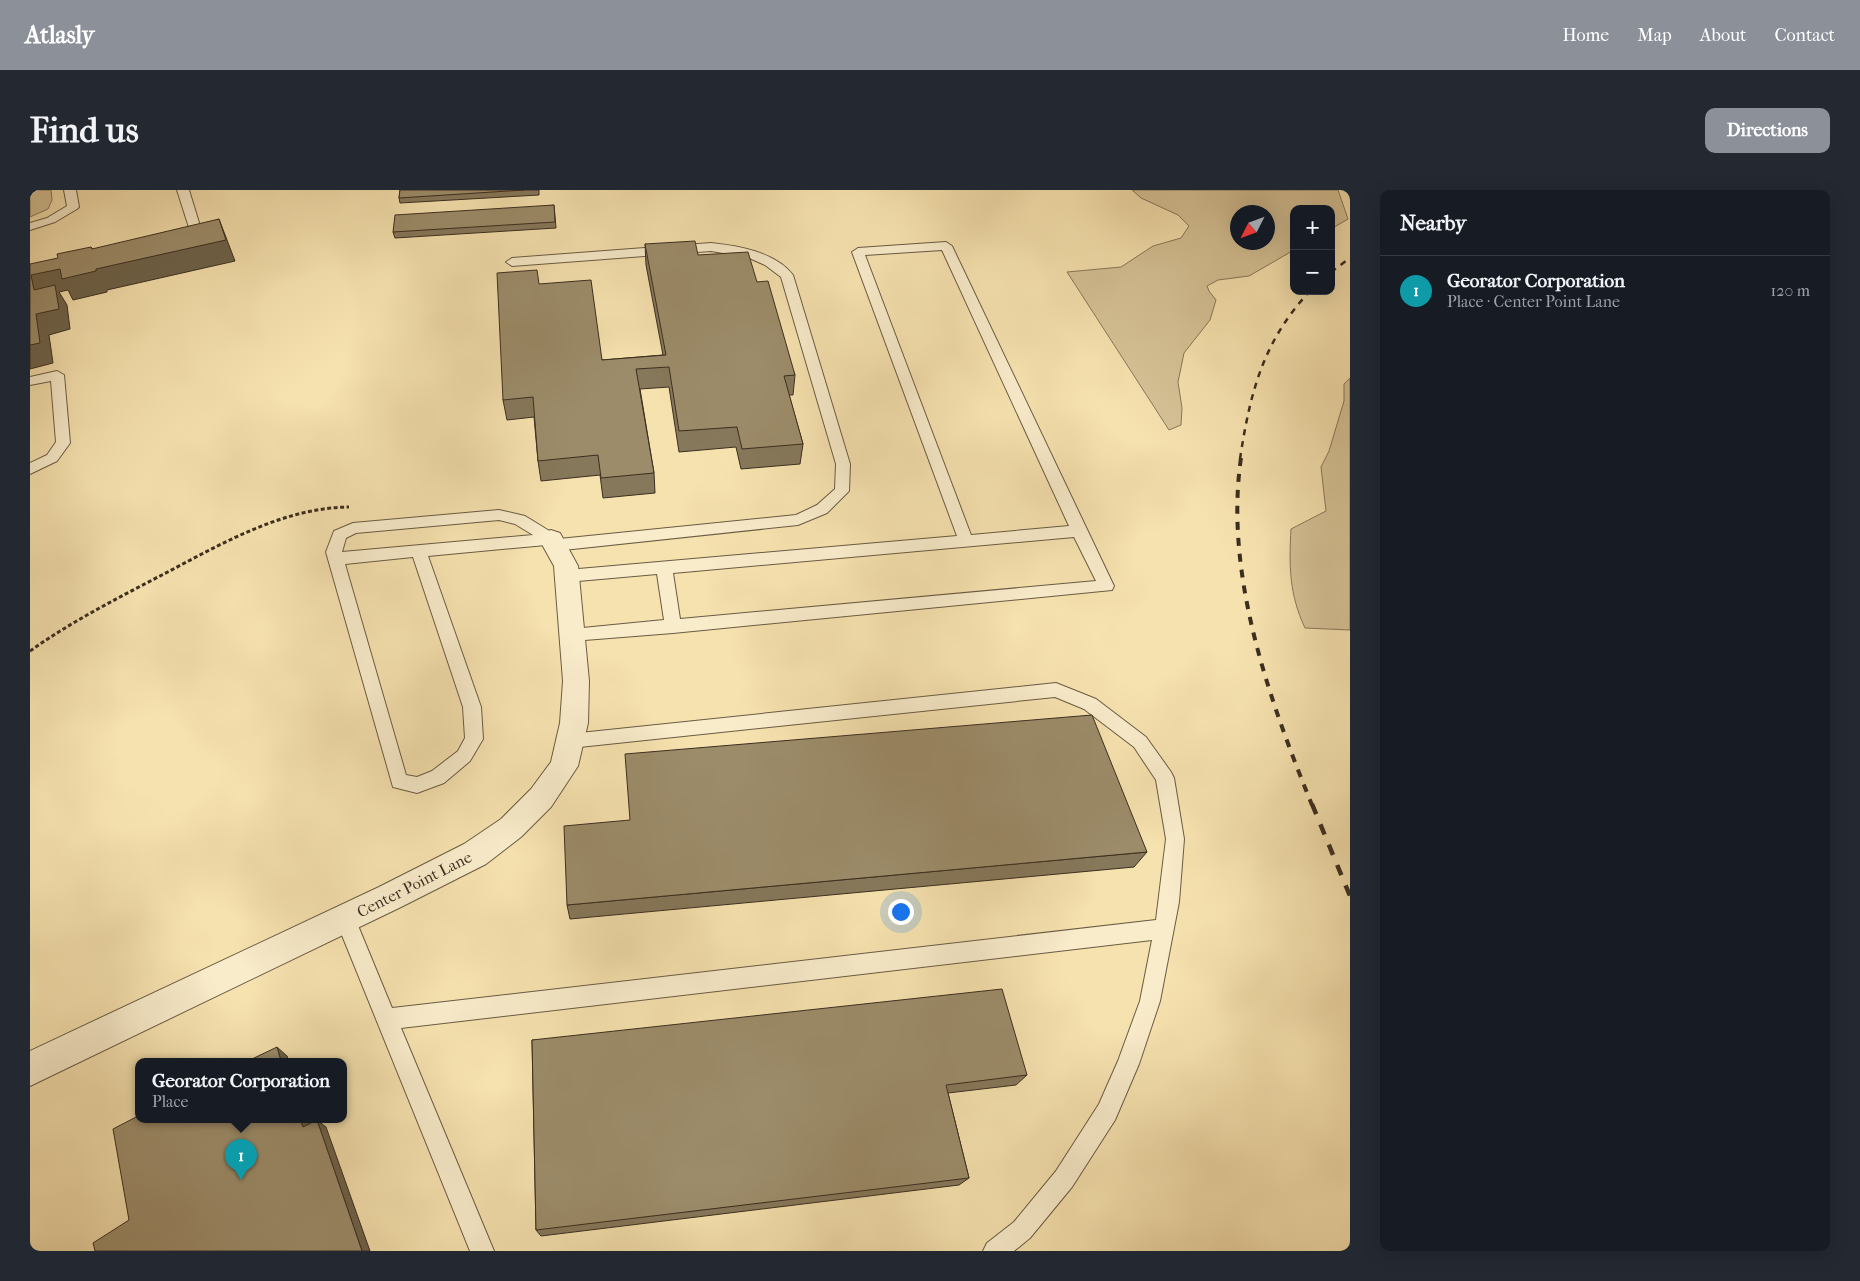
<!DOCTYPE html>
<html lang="en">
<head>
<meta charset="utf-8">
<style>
  body { margin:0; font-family:"IM FELL French Canon",serif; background:#242831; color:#f1f3f6 }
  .controls { position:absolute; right:15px; top:15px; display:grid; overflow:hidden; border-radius:10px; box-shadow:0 5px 20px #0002 }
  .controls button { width:45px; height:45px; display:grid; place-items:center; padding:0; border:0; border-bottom:1px solid #363941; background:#171b24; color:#f1f3f6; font:25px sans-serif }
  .compass { position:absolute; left:1200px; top:15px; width:45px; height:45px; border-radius:50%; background:#171b24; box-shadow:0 5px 20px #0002; rotate:228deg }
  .you { position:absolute; left:870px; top:721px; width:18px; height:18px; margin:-12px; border:4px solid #fff; border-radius:50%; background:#1a73e8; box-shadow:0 0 0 8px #1a73e833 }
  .badge { display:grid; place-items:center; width:32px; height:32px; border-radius:50%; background:#8c9099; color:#fff; font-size:16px; font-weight:700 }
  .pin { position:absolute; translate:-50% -41px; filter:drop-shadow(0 1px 2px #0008) }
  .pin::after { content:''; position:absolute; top:26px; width:18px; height:15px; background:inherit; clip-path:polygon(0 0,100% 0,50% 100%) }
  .popup { position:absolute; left:105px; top:868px; width:212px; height:65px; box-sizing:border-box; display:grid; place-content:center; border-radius:10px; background:#171b24; filter:drop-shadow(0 1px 4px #0005); font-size:16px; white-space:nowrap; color:#9ea1a6 }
  .popup b { font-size:19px; color:#f1f3f6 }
  .popup::after { content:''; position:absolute; left:50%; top:100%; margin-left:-10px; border:10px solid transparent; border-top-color:#171b24 }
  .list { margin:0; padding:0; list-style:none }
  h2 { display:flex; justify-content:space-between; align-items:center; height:65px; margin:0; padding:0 20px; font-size:21px }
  h2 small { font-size:16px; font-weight:400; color:#9ea1a6 }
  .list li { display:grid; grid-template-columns:32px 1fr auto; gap:15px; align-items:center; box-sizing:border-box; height:70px; padding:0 20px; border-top:1px solid #363941 }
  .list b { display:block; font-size:19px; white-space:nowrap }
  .list p { margin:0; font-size:16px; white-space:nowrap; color:#9ea1a6 }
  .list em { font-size:16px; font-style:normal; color:#9ea1a6 }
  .map { position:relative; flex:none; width:1320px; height:1061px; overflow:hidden; border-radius:10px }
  header { display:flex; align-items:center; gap:30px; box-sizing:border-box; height:70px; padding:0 25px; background:#8c9099; color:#fff }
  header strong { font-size:24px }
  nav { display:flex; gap:28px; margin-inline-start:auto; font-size:18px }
  .intro { display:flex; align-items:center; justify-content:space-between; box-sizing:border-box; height:120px; padding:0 30px }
  h1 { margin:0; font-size:35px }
  .button { padding:12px 22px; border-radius:10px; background:#8c9099; color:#fff; font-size:18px; font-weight:700 }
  main { display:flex; gap:30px; padding:0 30px }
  aside { flex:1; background:#171b24; border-radius:10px; box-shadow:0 5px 20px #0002 }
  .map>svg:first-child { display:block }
  .green { fill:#d6c397; stroke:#88785b; fill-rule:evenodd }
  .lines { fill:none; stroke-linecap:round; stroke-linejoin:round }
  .service-casing { stroke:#6a5b43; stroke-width:2 }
  .minor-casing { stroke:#6a5b43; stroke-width:2 }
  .path { stroke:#3b2e1f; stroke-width:3; stroke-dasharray:4 2.5; stroke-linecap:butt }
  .service { fill:#f9eccb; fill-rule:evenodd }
  .minor { fill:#f9eccb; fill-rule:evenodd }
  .rail-far2 { stroke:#3b2e1f; stroke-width:2.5; stroke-dasharray:6 6; stroke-linecap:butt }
  .rail-far1 { stroke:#3b2e1f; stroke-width:4; stroke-dasharray:8 8; stroke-linecap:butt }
  .rail { stroke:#3b2e1f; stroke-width:4.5; stroke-dasharray:11 11; stroke-linecap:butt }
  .wall { fill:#86785b; stroke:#3b2e1f }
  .shaded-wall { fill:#6d624a; stroke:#3b2e1f }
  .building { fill:#9c8c6a; stroke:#3b2e1f }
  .labels { text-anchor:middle; stroke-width:4.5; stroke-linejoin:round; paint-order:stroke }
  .street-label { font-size:16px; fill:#3b2e1f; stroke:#f9eccb }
</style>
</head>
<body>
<header>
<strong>Atlasly</strong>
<nav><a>Home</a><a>Map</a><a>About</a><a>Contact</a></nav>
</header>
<div class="intro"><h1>Find us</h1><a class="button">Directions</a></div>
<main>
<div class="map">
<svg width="1320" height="1061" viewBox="0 0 1320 1061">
  <rect width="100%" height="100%" fill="#f6e2af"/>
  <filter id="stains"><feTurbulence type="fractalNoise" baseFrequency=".004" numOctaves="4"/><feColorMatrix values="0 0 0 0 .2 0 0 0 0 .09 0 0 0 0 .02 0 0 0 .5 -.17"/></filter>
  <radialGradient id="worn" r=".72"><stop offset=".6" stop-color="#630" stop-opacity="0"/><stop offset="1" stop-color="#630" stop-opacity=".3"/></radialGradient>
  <g class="green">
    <polygon points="0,0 21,0 22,10 18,19 0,27"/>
    <path d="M 1102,0 L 1308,0 L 1318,29 L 1301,39 L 1301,19 L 1264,19 L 1264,60 L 1219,86 L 1188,90 L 1177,96 L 1179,101 L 1186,110 L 1180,130 L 1154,163 L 1148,192 L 1152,218 L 1151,235 L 1139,240 L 1037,82 L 1091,77 L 1123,56 L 1151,48 L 1159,36 L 1148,25 L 1111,8 ZM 1238,22 L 1238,52 L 1208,52 L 1208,22 Z"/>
    <path d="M 1320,188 L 1320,440 L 1275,438 C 1259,404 1259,375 1261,339 L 1296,321 L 1291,277 L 1299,261 L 1314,211 L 1314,194 Z"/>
  </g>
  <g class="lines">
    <g class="service-casing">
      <g id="service">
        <polygon points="34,0 46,0 49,17 47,19 25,32 0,40 0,33 17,28 37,16"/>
        <polygon points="147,0 159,0 174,49 172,51 159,55 153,51 162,47"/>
        <path d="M 916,52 L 922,56 L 1084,396 L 1082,400 L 643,443 L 542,451 L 536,450 L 534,445 L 536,440 L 542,439 L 634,430 L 627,384 L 537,392 L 531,390 L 529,386 L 531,382 L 537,380 L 927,346 L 822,62 L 828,58 ZM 912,60 L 1039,336 L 941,345 L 835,65 ZM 1044,347 L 1066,391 L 650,429 L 643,383 Z"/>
        <path d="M 681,53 C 709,56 745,62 763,85 L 820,274 L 819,301 L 797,323 L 768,335 L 524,361 L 519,359 L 516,355 L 398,366 L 451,517 L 453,549 L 440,571 L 414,593 L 387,603 L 363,597 L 296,362 L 304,341 L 323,333 L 469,320 L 495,326 L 526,345 L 529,349 L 766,325 L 787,315 L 805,299 L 806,274 L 751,87 L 735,75 L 717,67 L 681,61 L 482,76 L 476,72 L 482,68 ZM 469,330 L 485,334 L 503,345 L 312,362 L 316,348 L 326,343 ZM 383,367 L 433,517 L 435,548 L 428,561 L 402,581 L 387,587 L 376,585 L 315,374 Z"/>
        <polygon points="27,181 34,185 40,253 27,271 0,284 0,273 17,265 26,252 21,191 0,195 0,187"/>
        <polygon points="1026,493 1066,509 1116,547 1141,582 1144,588 1154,649 1149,712 1130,811 1109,874 1085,930 1042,997 1000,1048 984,1061 953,1061 957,1053 984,1032 1026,981 1069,914 1088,871 1110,811 1122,750 371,838 464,1061 440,1061 305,728 308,721 315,719 322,721 362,818 1126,730 1136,649 1126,590 1104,557 1054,519 1025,507 540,558 534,556 531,551 534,546 540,544"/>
      </g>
    </g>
    <g class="minor-casing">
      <polygon id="minor" points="521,340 530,343 548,376 559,491 558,533 548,576 521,617 491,647 456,674 371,717 0,896 0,861 349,697 434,654 471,629 501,599 521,572 530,533 533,491 524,376 509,349 512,343"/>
    </g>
    <path class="path" d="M 0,461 C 41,432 84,410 128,387 C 188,356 250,318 319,317"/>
    <use href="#service" class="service"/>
    <use href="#minor" class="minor"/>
    <g class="rail-far2">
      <polyline points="1301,82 1320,68"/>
      <path d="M 1210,269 C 1220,203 1233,151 1280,101"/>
    </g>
    <path class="rail-far1" d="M 1211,268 C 1194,384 1239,509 1282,615"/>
    <polyline class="rail" points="1282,614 1320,706"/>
  </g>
  <g class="wall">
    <polygon points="370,0 509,0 509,5 370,13 369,8"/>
    <polygon points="524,15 526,38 365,48 363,42"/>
    <polygon points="615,54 668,65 727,92 765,185 763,205 759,205 773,254 770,274 711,279 706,257 649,262 639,197 610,199 624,283 625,303 573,308 570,285 511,291 508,271 504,227 477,230 473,210 509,94 572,170 633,165 616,75"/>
    <polygon points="1117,662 1104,677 540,729 537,715"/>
    <polygon points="502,850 997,885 986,895 918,903 939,988 929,995 511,1046 506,1040"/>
  </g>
  <g class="shaded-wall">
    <polygon points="189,29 205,71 77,100 77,102 43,110 38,100 29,102 37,115 40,139 19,145 23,173 0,179 0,155 6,124 1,85 62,59 61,57 72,78"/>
    <polygon points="247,857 257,866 259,871 251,871"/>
    <polygon points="270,929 278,929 283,944 273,937"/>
    <polygon points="287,930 296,937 340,1061 332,1061"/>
  </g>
  <g class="building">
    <polygon points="370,0 494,0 369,8"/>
    <polygon points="524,15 525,32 363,42 365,25"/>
    <polygon points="189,29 196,50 66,79 66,81 32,89 30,79 1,85 4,100 25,95 29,119 6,124 10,153 0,155 0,74 28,68 27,64 61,57 62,59"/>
    <polygon points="665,51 668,65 718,62 727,92 738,91 765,185 754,186 773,254 712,259 707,237 649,241 639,177 606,179 624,283 571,288 568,265 508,271 503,207 473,210 467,83 507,80 509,94 561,90 572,170 636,165 615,54"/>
    <polygon points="1062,525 1117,662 537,715 534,636 600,630 595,564"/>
    <polygon points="972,799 997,885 916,895 939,988 506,1040 502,850"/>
    <polygon points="247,857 251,871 218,871"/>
    <polygon points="108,926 108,929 270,929 273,937 287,930 332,1061 65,1061 63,1053 99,1030 83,939"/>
  </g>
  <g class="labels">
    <g class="street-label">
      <text transform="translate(384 694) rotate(-27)" y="6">Center Point Lane</text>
    </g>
  </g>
  <rect width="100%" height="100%" filter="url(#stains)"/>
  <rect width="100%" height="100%" fill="url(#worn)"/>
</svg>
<div class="controls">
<button>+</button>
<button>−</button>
</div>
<svg class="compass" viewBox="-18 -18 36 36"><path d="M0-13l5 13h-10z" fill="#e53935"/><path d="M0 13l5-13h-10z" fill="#9ea1a6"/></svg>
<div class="you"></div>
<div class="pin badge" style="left:211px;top:990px;background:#0f9aa8">1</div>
<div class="popup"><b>Georator Corporation</b>Place</div>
</div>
<aside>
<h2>Nearby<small></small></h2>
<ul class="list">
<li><span class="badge" style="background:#0f9aa8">1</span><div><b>Georator Corporation</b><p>Place · Center Point Lane</p></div><em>120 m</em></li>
</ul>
</aside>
</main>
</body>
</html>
